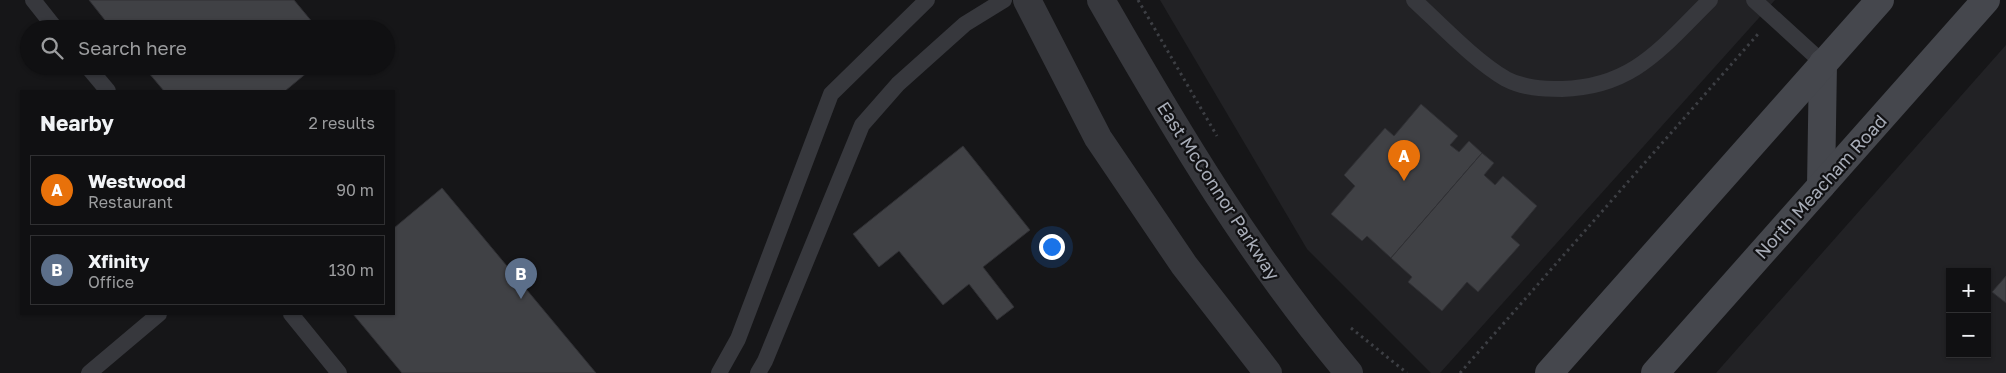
<!DOCTYPE html>
<html lang="en">
<head>
<meta charset="utf-8">
<style>
  body { margin:0; font-family:"Golos Text",sans-serif; background:#19191b; color:#f1f3f6 }
  .controls { position:absolute; right:15px; bottom:15px; display:grid; overflow:hidden; border-radius:0px; box-shadow:0 1px 4px #0004 }
  .controls button { width:45px; height:45px; display:grid; place-items:center; padding:0; border:0; border-bottom:1px solid #303032; background:#101012; color:#f1f3f6; font:25px sans-serif }
  .you { position:absolute; left:1051px; top:246px; width:18px; height:18px; margin:-12px; border:4px solid #fff; border-radius:50%; background:#1a73e8; box-shadow:0 0 0 8px #1a73e833 }
  .badge { display:grid; place-items:center; width:32px; height:32px; border-radius:50%; background:#7c3aed; color:#fff; font-size:16px; font-weight:700 }
  .pin { position:absolute; translate:-50% -41px; filter:drop-shadow(0 1px 2px #0008) }
  .pin::after { content:''; position:absolute; top:26px; width:18px; height:15px; background:inherit; clip-path:polygon(0 0,100% 0,50% 100%) }
  .list { margin:0; padding:0; list-style:none }
  h2 { display:flex; justify-content:space-between; align-items:center; height:65px; margin:0; padding:0 20px; font-size:21px }
  h2 small { font-size:16px; font-weight:400; color:#9c9d9f }
  .list li { display:grid; grid-template-columns:32px 1fr auto; gap:15px; align-items:center; box-sizing:border-box; height:70px; margin:0 10px 10px; padding:0 10px; border:1px solid #303032; border-radius:0px }
  .list b { display:block; font-size:19px; white-space:nowrap }
  .list p { margin:0; font-size:16px; white-space:nowrap; color:#9c9d9f }
  .list em { font-size:16px; font-style:normal; color:#9c9d9f }
  .icon { flex:none; width:28px; height:28px; fill:none; stroke:currentColor; stroke-width:2; stroke-linecap:round; stroke-linejoin:round }
  .map { position:relative; flex:none; width:2006px; height:373px; overflow:hidden }
  .search { position:absolute; background:#101012; box-shadow:0 1px 4px #0004; left:20px; top:20px; width:375px; height:55px; display:flex; align-items:center; gap:12px; box-sizing:border-box; padding:0 18px; border-radius:28px; color:#9c9d9f; font-size:19px }
  .panel { position:absolute; background:#101012; box-shadow:0 1px 4px #0004; left:20px; top:90px; width:375px; height:225px; border-radius:0px }
  .map>svg:first-child { display:block }
  .built { fill:#222225; fill-rule:evenodd }
  .building { fill:#404145; stroke:#303034 }
  .lines { fill:none; stroke-linecap:round; stroke-linejoin:round }
  .path { stroke:#3d3f44; stroke-width:3; stroke-dasharray:2.5 4; stroke-linecap:butt }
  .service { stroke:#37383d; stroke-width:16 }
  .tertiary { stroke:#37383d; stroke-width:28 }
  .secondary { stroke:#45474d; stroke-width:28 }
  .labels { text-anchor:middle; stroke-width:4.5; stroke-linejoin:round; paint-order:stroke }
  .street-label { font-size:18px; fill:#a8adb8; stroke:#111113 }
</style>
</head>
<body>
<div class="map">
<svg width="2006" height="373" viewBox="0 0 2006 373">
  <rect width="100%" height="100%" fill="#161618"/>
  <g class="built">
    <polygon points="1160,0 1775,0 1440,373 1431,373 1307,249"/>
    <path d="M 2006,45 L 2006,373 L 1716,373 ZM 1950,272 L 1987,272 L 1987,354 L 1950,354 Z"/>
  </g>
  <g class="building">
    <polygon points="89,0 294,0 318,29 112,29"/>
    <polygon points="143,66 315,66 285,91 164,91"/>
    <polygon points="1421,104 1458,136 1450,145 1459,152 1469,141 1482,153 1391,258 1367,236 1362,241 1331,214 1355,186 1344,175 1385,128 1394,136"/>
    <polygon points="963,146 1030,230 983,267 1014,307 997,320 969,284 943,305 899,251 879,267 853,234"/>
    <polygon points="1482,153 1494,163 1484,175 1495,185 1503,176 1537,206 1511,237 1520,245 1478,292 1467,282 1442,311 1408,282 1412,277 1391,258"/>
    <polygon points="442,188 596,373 402,373 353,314 394,314 394,228"/>
    <polygon points="2006,276 2006,303 1992,292"/>
  </g>
  <g class="lines">
    <g class="path">
      <polyline points="1138,0 1217,136"/>
      <polyline points="1351,328 1407,373"/>
      <polyline points="1460,373 1758,34"/>
    </g>
    <g class="service">
      <polyline points="33,0 56,29"/>
      <path d="M 1414,0 C 1440,24 1476,62 1506,79 C 1523,88 1543,89 1562,89 C 1634,87 1662,47 1710,0"/>
      <polyline points="1754,0 1823,63"/>
      <polyline points="87,66 108,91"/>
      <polyline points="291,314 339,373"/>
      <polyline points="89,373 159,314"/>
      <polyline points="719,373 738,339 831,94 927,0"/>
      <polyline points="758,373 765,361 862,125 898,84 965,24 1004,0"/>
    </g>
    <g class="tertiary">
      <polyline points="1027,0 1098,138 1184,265 1268,373"/>
      <path d="M 1101,0 C 1175,129 1252,259 1349,373"/>
    </g>
    <g class="secondary">
      <polyline points="1821,186 1823,63"/>
      <polyline points="1549,373 1880,0"/>
      <polyline points="1655,373 1986,0"/>
    </g>
  </g>
  <g class="labels">
    <g class="street-label">
      <text transform="translate(1821 187) rotate(-48)" y="6">North Meacham Road</text>
      <text transform="translate(1218 191) rotate(57)" y="6">East McConnor Parkway</text>
    </g>
  </g>
</svg>
<div class="controls">
<button>+</button>
<button>−</button>
</div>
<div class="you"></div>
<div class="pin badge" style="left:1404px;top:181px;background:#e8710a">A</div>
<div class="pin badge" style="left:521px;top:299px;background:#5c6f8a">B</div>
<div class="search"><svg class="icon" aria-label="search" viewBox="0 0 24 24"><circle cx="10" cy="10" r="6"/><path d="M15 15l6 6"/></svg>Search here</div>
<section class="panel">
<h2>Nearby<small>2 results</small></h2>
<ul class="list">
<li><span class="badge" style="background:#e8710a">A</span><div><b>Westwood</b><p>Restaurant</p></div><em>90 m</em></li>
<li><span class="badge" style="background:#5c6f8a">B</span><div><b>Xfinity</b><p>Office</p></div><em>130 m</em></li>
</ul>
</section>
</div>
</body>
</html>
